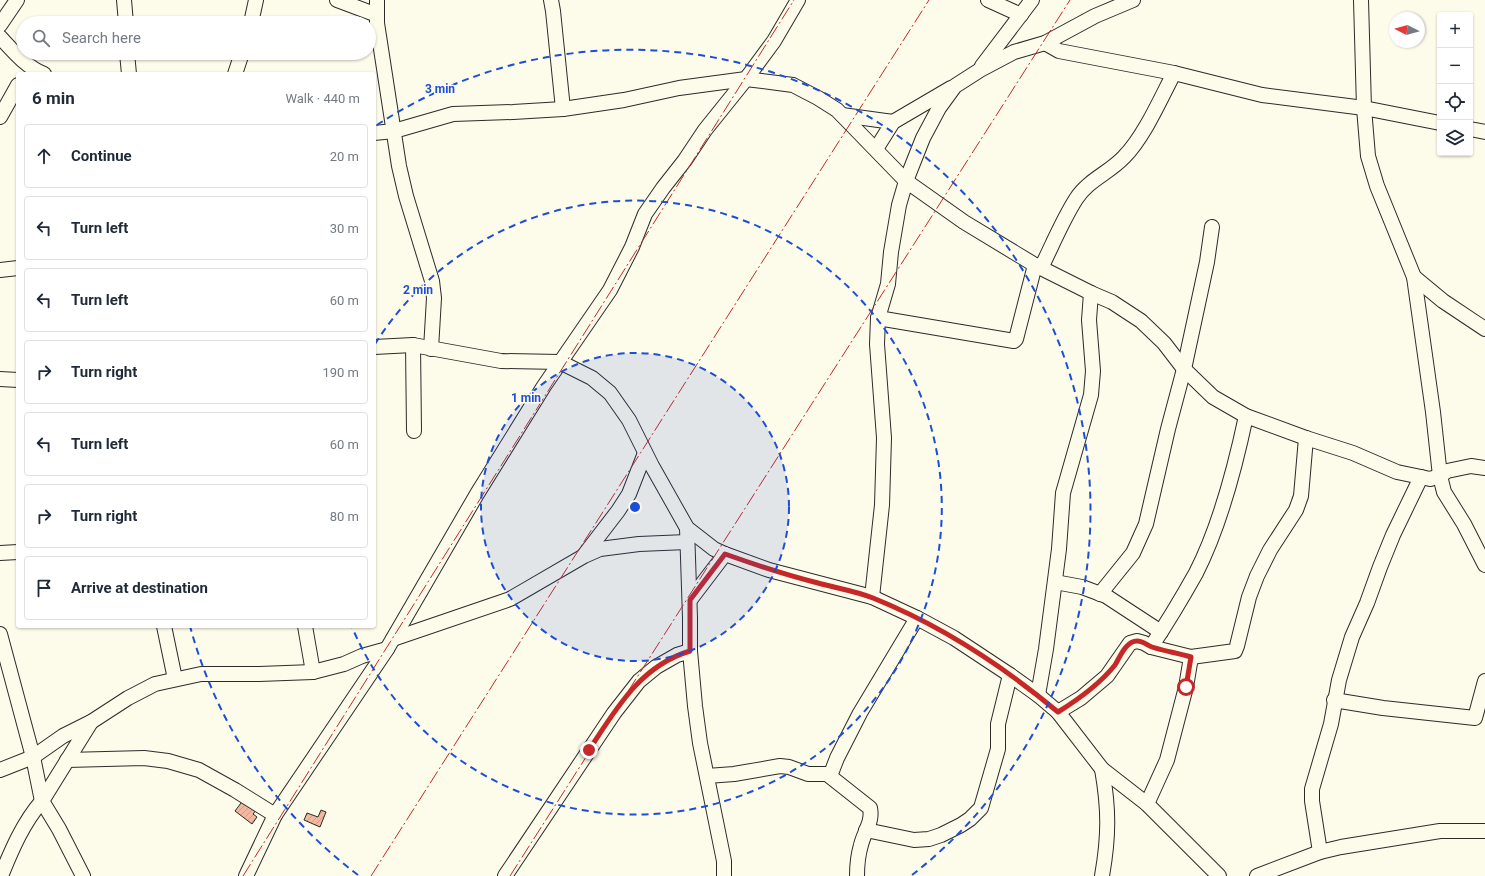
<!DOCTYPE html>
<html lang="en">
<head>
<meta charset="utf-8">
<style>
  body { margin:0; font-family:Roboto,sans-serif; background:#f2f2f3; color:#1f2937 }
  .controls { position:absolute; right:12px; top:12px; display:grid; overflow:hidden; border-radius:4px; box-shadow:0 1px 3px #0004 }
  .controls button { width:36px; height:36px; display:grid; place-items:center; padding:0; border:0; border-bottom:1px solid #e0e1e3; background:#fff; color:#1f2937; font:20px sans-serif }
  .compass { position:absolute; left:1389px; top:12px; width:36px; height:36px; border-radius:50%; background:#fff; box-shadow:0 1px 3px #0004; rotate:276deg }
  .stop { position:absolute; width:12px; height:12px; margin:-9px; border:3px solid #c62828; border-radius:50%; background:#fff }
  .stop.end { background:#c62828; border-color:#fff; box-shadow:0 1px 4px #0008 }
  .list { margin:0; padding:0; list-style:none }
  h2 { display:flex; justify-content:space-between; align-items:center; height:52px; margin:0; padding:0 16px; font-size:17px }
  h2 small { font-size:13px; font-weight:400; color:#747a83 }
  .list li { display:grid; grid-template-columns:26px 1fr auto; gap:12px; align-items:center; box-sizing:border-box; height:64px; margin:0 8px 8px; padding:0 8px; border:1px solid #e0e1e3; border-radius:4px }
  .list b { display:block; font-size:15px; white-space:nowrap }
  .list em { font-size:13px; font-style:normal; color:#747a83 }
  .icon { flex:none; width:22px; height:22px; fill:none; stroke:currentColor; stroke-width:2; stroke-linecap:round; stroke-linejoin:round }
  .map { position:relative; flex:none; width:1485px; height:876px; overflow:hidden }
  .search { position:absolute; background:#fff; box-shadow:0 1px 3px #0004; left:16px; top:16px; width:360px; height:44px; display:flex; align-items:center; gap:10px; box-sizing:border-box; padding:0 14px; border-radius:22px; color:#747a83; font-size:15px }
  .panel { position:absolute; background:#fff; box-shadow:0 1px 3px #0004; left:16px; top:72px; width:360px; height:556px; border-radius:4px }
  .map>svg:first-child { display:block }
  .building { fill:url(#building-hatch); stroke:#2b2b2b }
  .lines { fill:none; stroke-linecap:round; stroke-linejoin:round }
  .minor-casing { stroke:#2b2b2b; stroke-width:16 }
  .minor { stroke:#fdfbea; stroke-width:14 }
  .power { stroke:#c62828; stroke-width:1; stroke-dasharray:14 3 2 3; stroke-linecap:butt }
  .route { stroke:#c62828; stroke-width:5 }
  .ring { fill:none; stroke:#1d4ed8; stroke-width:2; stroke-dasharray:7 5 }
  .centre { fill:#1d4ed8; stroke:#fdfbea; stroke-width:2 }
  .ring-label { font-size:12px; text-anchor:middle; font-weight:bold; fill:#1d4ed8; stroke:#fdfbea; stroke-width:3; stroke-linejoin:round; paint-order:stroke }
</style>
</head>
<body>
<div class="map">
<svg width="1485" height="876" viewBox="0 0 1485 876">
  <defs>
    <pattern id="building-hatch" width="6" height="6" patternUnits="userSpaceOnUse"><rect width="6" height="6" fill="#f2b8a0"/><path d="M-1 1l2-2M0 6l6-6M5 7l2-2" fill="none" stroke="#d09e8a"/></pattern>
  </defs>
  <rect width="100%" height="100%" fill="#fdfbea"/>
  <g class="building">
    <polygon points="244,799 257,809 253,814 257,817 252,824 235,811"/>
    <polygon points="321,810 326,812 320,827 304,820 307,813 318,817"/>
  </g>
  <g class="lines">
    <g class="minor-casing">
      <g id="minor">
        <polyline points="124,0 126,23"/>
        <polyline points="337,0 377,15"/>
        <polyline points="377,0 377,23 399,166 406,196 432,281 434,298 431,349"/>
        <polyline points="551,0 553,11 563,109"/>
        <polyline points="988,0 1021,15"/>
        <polyline points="1361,0 1364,108 1368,156 1377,186 1414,277 1433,412 1440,476 1444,492 1464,524 1485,565"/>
        <polyline points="251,23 256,0"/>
        <polyline points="0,25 17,0"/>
        <path d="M 0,37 C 13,51 26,67 44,74"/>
        <polyline points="1045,43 1059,51 1174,73 1262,95 1364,108 1440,123"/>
        <polyline points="127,53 129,74"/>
        <polyline points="982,66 1032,0"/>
        <polyline points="235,74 242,53"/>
        <polyline points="842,115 893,122"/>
        <polyline points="0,117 18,85"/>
        <polyline points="1470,129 1485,132"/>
        <polyline points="374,133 394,131 453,114 513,112 563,109 624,100 679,88 746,79 793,85 818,98 837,110 906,181 964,222 1035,265 1091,293 1112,302 1141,321 1164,343 1184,369 1213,397 1246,416 1306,438 1353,453 1397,472 1421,477 1430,479 1440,476 1447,471 1471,466 1485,468"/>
        <polyline points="876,149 893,122 951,88"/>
        <path d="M 1041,268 C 1052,246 1062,221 1076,199 C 1088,180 1109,173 1124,157 C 1144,137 1161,98 1174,73"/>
        <polyline points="0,270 18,268"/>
        <polyline points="1414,277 1443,301 1485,329"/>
        <polyline points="878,318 1014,341 1016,339 1035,265"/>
        <polyline points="413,345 414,431"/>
        <polyline points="374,347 413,345 501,361 560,362 592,378 610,393 629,420 652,466 687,528 714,549 725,554 769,570 872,597 917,618 954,638 1010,675 1038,695 1058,712 1102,769 1147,804 1219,876"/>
        <polyline points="0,379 18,380"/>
        <polyline points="687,528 690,618 690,651 695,706 700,743 724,861 724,876"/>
        <polyline points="0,553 18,552"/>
        <polyline points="585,554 618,511 629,494 645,453"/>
        <polyline points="1055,582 1082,587 1106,596 1161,632"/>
        <polyline points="1100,594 1133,553 1146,524 1168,429 1184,369 1207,262 1212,227"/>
        <polyline points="872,597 882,505 884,438 877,344 878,318 888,284 891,252 899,205 906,181 923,138 939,108 955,86 980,70 1014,52 1045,43 1095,16 1133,0"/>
        <polyline points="690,600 725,554"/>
        <polyline points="164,626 175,679"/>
        <polyline points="305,626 313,672"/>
        <polyline points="0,634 33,757 42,801 59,829 83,876"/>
        <polyline points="393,639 510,599 584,556 600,549 639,544 687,542"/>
        <path d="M 1151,647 C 1167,623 1182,598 1196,573 C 1220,526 1235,468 1246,416"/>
        <polyline points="1038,695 1046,649 1059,549 1063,493 1091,395 1093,371 1089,320 1091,293"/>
        <polyline points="1334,700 1383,708 1475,718 1485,681"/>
        <polyline points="1058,712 1081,698 1107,676 1130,643 1137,641 1144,643 1151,647 1191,657 1235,651 1237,646 1249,597 1257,576 1270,550 1296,510 1301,496 1306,438"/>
        <polyline points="67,760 144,758 168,761 199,770 235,790 275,815"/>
        <path d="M 1102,769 C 1109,809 1109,836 1102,876"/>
        <polyline points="0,770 33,757 63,736 91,722 128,698 155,684 201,674 259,674 313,672 344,664 362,656 387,649"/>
        <path d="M 827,774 L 870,808 C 873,822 864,832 861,845 C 858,855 857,865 857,876"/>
        <polyline points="707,776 734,774 780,766 789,767 808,774 827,774 832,771 837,758 860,713 917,618"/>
        <polyline points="1147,804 1167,760 1186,687 1191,657"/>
        <polyline points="866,830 914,840 929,839 941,835 961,825 970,819 981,808 998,749 998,724 1010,675"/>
        <polyline points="1320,852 1312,801 1312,789 1331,724 1339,680 1352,637 1367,603 1380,567 1393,535 1421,477"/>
        <path d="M 1,876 C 12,849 23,823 42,801 L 91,722"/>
        <polyline points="246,876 275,815 387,649 477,494 544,386 610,290 632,247 645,214 663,188 685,160 705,130 746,79 774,41 798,0"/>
        <polyline points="505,876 614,713 639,681 656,667 677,655 690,651"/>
        <polyline points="1257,876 1320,852 1341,847 1440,831 1485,831"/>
      </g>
    </g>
    <use href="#minor" class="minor"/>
    <g class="power">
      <polyline points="243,876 794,0"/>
      <polyline points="371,876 929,0"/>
      <polyline points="510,876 1070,0"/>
    </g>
  </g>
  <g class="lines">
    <path class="route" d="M 589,750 C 616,709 640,666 690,651 L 690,600 L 725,554 C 756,565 786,575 818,583 C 836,588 856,591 873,598 C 940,625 1003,666 1058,712 C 1079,699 1099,685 1115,665 C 1120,657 1126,641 1137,641 C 1143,641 1147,645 1152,647 C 1164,651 1178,653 1191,657 L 1186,687"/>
  </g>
  <circle cx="635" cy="507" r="154" fill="#1d4ed8" fill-opacity=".12"/>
  <g class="ring">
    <circle cx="635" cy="507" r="154"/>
    <path d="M375 344A307 307 0 1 1 352 627"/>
    <path d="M358 875A461 461 0 0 1 190 626M377 125A461 461 0 0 1 912 875"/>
  </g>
  <circle cx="635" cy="507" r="6" class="centre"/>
  <g class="ring-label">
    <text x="440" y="93">3 min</text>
    <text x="418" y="294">2 min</text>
    <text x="526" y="402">1 min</text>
  </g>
</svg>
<div class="controls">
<button>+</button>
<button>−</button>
<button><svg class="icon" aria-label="locate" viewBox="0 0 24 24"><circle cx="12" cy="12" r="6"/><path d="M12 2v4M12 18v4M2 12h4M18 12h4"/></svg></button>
<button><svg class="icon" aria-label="layers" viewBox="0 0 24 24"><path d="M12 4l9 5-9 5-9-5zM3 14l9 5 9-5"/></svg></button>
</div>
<svg class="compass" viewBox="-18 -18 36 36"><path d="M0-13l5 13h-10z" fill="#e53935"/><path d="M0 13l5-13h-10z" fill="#747a83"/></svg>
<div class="stop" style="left:1186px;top:687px"></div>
<div class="stop end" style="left:589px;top:750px"></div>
<div class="search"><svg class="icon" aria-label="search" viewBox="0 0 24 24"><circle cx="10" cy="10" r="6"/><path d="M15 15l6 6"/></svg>Search here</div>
<section class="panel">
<h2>6 min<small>Walk · 440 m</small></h2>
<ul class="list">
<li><svg class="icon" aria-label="ahead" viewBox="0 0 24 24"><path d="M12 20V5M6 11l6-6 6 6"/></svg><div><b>Continue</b></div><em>20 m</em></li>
<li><svg class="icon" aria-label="left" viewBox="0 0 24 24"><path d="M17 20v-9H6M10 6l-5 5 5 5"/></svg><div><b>Turn left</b></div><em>30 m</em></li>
<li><svg class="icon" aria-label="left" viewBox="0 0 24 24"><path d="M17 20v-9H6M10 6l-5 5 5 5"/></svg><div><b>Turn left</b></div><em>60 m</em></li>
<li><svg class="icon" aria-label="right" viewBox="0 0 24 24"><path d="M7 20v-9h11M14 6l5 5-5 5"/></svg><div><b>Turn right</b></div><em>190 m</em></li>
<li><svg class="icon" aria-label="left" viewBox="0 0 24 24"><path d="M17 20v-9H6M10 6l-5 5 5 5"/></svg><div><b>Turn left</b></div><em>60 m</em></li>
<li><svg class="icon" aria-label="right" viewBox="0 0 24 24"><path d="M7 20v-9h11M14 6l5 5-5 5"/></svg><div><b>Turn right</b></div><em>80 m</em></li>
<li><svg class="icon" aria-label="arrive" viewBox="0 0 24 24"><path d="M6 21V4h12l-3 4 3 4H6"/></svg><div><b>Arrive at destination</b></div></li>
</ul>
</section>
</div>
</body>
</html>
